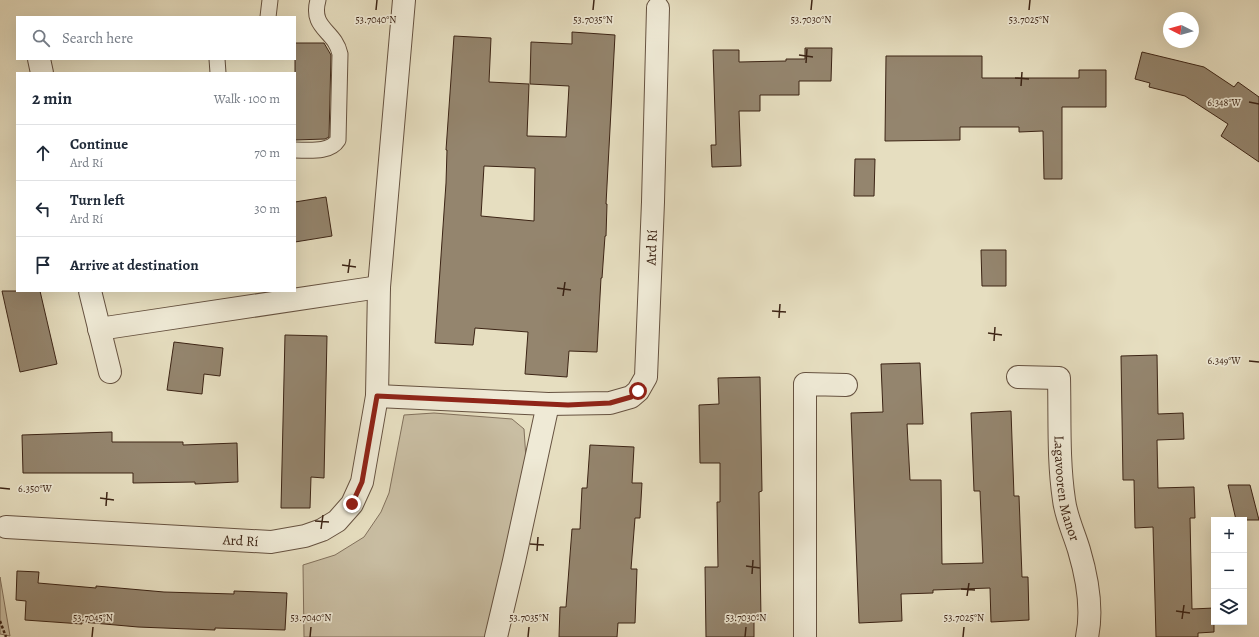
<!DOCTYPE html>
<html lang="en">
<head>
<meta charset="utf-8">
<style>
  body { margin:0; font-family:Alegreya,serif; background:#f2f2f3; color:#1f2937 }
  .controls { position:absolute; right:12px; bottom:12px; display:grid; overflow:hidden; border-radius:0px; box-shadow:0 4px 16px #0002 }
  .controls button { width:36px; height:36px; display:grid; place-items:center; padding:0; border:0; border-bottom:1px solid #e0e1e3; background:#fff; color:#1f2937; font:20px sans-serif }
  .compass { position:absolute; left:1163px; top:12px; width:36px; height:36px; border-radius:50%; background:#fff; box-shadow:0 4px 16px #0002; rotate:276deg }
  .stop { position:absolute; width:12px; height:12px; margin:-9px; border:3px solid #8f2418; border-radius:50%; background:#fff }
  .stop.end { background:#8f2418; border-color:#fff; box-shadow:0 1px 4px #0008 }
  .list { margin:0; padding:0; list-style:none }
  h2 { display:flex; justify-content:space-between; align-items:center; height:52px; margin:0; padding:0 16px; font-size:17px }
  h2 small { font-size:13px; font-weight:400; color:#747a83 }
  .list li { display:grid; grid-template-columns:26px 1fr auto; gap:12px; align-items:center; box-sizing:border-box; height:56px; padding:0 16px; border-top:1px solid #e0e1e3 }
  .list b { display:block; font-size:15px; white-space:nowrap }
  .list p { margin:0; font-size:13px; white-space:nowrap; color:#747a83 }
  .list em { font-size:13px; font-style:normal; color:#747a83 }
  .icon { flex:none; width:22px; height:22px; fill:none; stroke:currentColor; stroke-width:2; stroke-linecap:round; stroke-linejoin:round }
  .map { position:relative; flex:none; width:1259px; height:637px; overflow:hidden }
  .search { position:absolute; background:#fff; box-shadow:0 4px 16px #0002; left:16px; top:16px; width:280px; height:44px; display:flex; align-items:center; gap:10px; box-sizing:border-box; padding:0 14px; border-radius:0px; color:#747a83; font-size:15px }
  .panel { position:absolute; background:#fff; box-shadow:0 4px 16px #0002; left:16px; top:72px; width:280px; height:220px; border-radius:0px }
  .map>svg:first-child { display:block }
  .green { fill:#c9bea3; stroke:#82715c }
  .building { fill:#94856e; stroke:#3c2415; fill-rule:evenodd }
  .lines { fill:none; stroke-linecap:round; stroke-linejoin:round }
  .lane-casing { stroke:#665240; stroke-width:17 }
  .street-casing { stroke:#665240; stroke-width:24 }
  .path { stroke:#3c2415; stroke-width:2.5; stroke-dasharray:3 2; stroke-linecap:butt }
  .lane { stroke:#efead6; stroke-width:15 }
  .street { stroke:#efead6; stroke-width:22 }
  .route { stroke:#8f2418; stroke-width:5 }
  .ticks { fill:none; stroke:#3c2415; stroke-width:1.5 }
  .labels { text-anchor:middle; stroke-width:3.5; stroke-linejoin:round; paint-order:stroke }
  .street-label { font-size:14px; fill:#3c2415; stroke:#efead6 }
  .ticks-label { font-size:10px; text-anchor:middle; fill:#3c2415; stroke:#efead6; stroke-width:3.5; stroke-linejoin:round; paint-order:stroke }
</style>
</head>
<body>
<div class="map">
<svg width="1259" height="637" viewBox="0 0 1259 637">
  <rect width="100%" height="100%" fill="#e6dec0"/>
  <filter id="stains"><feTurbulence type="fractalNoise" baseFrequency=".005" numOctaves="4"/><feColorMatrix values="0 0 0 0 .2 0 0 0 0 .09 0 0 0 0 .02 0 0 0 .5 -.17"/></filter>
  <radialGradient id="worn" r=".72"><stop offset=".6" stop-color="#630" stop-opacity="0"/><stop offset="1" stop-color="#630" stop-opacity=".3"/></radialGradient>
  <g class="green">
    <polygon points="434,413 512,419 524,429 526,459 488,637 304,637 303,565 335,555 364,537 381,512 389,493 404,415"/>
    <polygon points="0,577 10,636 0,634"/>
  </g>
  <g class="building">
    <path d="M 572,32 L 615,35 L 606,204 L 607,204 L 606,236 L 605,236 L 602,278 L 601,278 L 597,352 L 569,351 L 567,377 L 525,374 L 528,332 L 475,328 L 473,345 L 435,343 L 446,183 L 447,150 L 446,150 L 454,36 L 491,38 L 489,82 L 529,84 L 527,136 L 566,137 L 569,86 L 530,84 L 531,42 L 572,44 ZM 484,166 L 535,168 L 534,221 L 481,216 Z"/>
    <polygon points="295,43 324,43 331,55 329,137 325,139 295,140"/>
    <polygon points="805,48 832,48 831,81 799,81 799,95 760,95 760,111 739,111 741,166 712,167 711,145 716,145 713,50 739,50 739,62 786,61 786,59 805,59"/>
    <polygon points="1142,52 1204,67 1234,87 1238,82 1259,97 1259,162 1221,136 1228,124 1185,96 1149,87 1150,83 1135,79"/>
    <polygon points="886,56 982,56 982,78 1079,78 1079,70 1106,70 1106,107 1062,107 1062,179 1044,179 1043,131 1019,132 1019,127 960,127 960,140 885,141"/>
    <polygon points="855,159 875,159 874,196 854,196"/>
    <polygon points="326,197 332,236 295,242 295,202"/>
    <polygon points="981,250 1006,250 1006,286 982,286"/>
    <polygon points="2,291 40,291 57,364 20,372"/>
    <polygon points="285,335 327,336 324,478 311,477 310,508 281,508"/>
    <polygon points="174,342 223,348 220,376 204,374 202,394 167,390"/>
    <polygon points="1157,355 1158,414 1183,413 1184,439 1157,440 1158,488 1194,487 1195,518 1190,518 1192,609 1214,608 1214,632 1198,633 1198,637 1156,637 1153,527 1135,528 1134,480 1123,480 1121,356"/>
    <polygon points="920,363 923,424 907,424 910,480 941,480 942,564 983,563 980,491 974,491 971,413 1011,411 1014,496 1019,496 1022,577 1028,577 1029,620 991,622 990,588 933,590 933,593 901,594 902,621 859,623 851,413 883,412 881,364"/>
    <polygon points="760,377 762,491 759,492 761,619 754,620 754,637 706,637 705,567 718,567 717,502 720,502 720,463 700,463 699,405 719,404 718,378"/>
    <polygon points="112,432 112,442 183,442 183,445 237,443 238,482 195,484 195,482 133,483 133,473 23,473 22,435"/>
    <polygon points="590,445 634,447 632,483 642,483 640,518 635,518 631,569 637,569 635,623 618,623 617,637 559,637 560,607 566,607 572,529 580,529 582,488 587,488"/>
    <polygon points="1228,485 1250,485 1259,520 1236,520"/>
    <polygon points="17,571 39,572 38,583 96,588 96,586 164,592 234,594 234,591 287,593 285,630 215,628 215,630 189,629 138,627 82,622 82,624 25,620 26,601 16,600"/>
  </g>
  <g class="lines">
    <g class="lane-casing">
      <g id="lane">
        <polyline points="268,17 270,0"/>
        <polyline points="217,59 218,73"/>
        <path d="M 295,150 C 309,150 330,153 338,140 L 340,54 C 335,30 310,29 318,0"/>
      </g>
    </g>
    <g class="street-casing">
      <g id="street">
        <polyline points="39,59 42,73"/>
        <polyline points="90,291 110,372"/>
        <polyline points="99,329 379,287"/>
        <path id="s1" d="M 1018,377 L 1059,378 C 1060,419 1058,460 1064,500 C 1066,517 1074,533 1079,550 C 1087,577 1093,609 1087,637"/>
        <path id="s2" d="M 377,396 L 548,404 L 610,403 L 631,397 L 638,391 L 646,377 L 653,202 L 658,8"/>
        <path id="s3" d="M 6,527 L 271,542 L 305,536 L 322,530 L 337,521 L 352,504 L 362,482 L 377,396 L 379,287 L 404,0"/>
        <polyline points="496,637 514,561 548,404"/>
        <polyline points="805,637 805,384 846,385"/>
      </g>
    </g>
    <polyline class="path" points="0,621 6,637"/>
    <use href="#lane" class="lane"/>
    <use href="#street" class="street"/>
  </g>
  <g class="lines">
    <polyline class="route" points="352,504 362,482 377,396 568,405 610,403 631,397 638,391"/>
  </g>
  <path class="ticks" d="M 376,10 L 377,0M 593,10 L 594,0M 811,10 L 812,0M 1029,10 L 1030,0M 799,55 L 813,57M 806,63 L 807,49M 1015,78 L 1029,79M 1021,86 L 1022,72M 1249,102 L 1259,104M 342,265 L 356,267M 348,273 L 350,259M 557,288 L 571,290M 563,296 L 565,282M 772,311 L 786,312M 779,318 L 780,304M 988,333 L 1002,335M 994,341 L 995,327M 1249,361 L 1259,362M 0,488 L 10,489M 100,498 L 114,500M 106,506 L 107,492M 315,521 L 329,522M 321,529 L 323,515M 530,544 L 544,545M 537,551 L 538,537M 746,566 L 760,568M 752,574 L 753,560M 961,589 L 975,590M 967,596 L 969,583M 1176,611 L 1190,613M 1182,619 L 1184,605M 92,637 L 93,627M 310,637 L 311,627M 528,637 L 529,627M 745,637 L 746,627M 963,637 L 964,627"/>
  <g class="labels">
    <g class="street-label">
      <text dy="5" stroke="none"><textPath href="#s2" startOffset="410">Ard Rí</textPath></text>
      <text dy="5" stroke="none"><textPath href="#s1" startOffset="152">Lagavooren Manor</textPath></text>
      <text dy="5" stroke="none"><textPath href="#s3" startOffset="235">Ard Rí</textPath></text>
    </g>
  </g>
  <g class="ticks-label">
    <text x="376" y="23">53.7040°N</text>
    <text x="593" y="23">53.7035°N</text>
    <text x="811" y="23">53.7030°N</text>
    <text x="1029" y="23">53.7025°N</text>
    <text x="1224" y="106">6.348°W</text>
    <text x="1224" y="364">6.349°W</text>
    <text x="35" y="492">6.350°W</text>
    <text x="93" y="621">53.7045°N</text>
    <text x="311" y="621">53.7040°N</text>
    <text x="529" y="621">53.7035°N</text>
    <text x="746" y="621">53.7030°N</text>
    <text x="964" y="621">53.7025°N</text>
  </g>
  <rect width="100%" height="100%" filter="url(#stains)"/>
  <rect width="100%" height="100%" fill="url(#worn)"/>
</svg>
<div class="controls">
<button>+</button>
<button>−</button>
<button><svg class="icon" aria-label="layers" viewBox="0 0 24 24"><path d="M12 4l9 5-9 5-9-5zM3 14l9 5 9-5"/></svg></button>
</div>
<svg class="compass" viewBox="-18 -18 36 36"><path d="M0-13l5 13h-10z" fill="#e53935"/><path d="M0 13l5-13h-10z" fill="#747a83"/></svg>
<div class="stop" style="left:638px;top:391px"></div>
<div class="stop end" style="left:352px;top:504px"></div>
<div class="search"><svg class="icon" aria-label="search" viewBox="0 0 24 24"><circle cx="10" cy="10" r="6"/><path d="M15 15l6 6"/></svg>Search here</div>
<section class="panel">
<h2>2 min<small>Walk · 100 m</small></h2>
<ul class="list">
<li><svg class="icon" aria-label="ahead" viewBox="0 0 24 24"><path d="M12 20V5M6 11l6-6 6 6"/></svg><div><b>Continue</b><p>Ard Rí</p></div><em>70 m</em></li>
<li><svg class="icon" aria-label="left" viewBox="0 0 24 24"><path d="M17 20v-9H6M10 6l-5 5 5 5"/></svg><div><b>Turn left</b><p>Ard Rí</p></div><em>30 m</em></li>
<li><svg class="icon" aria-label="arrive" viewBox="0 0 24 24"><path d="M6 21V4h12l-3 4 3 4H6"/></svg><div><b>Arrive at destination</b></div></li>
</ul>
</section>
</div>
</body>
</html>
